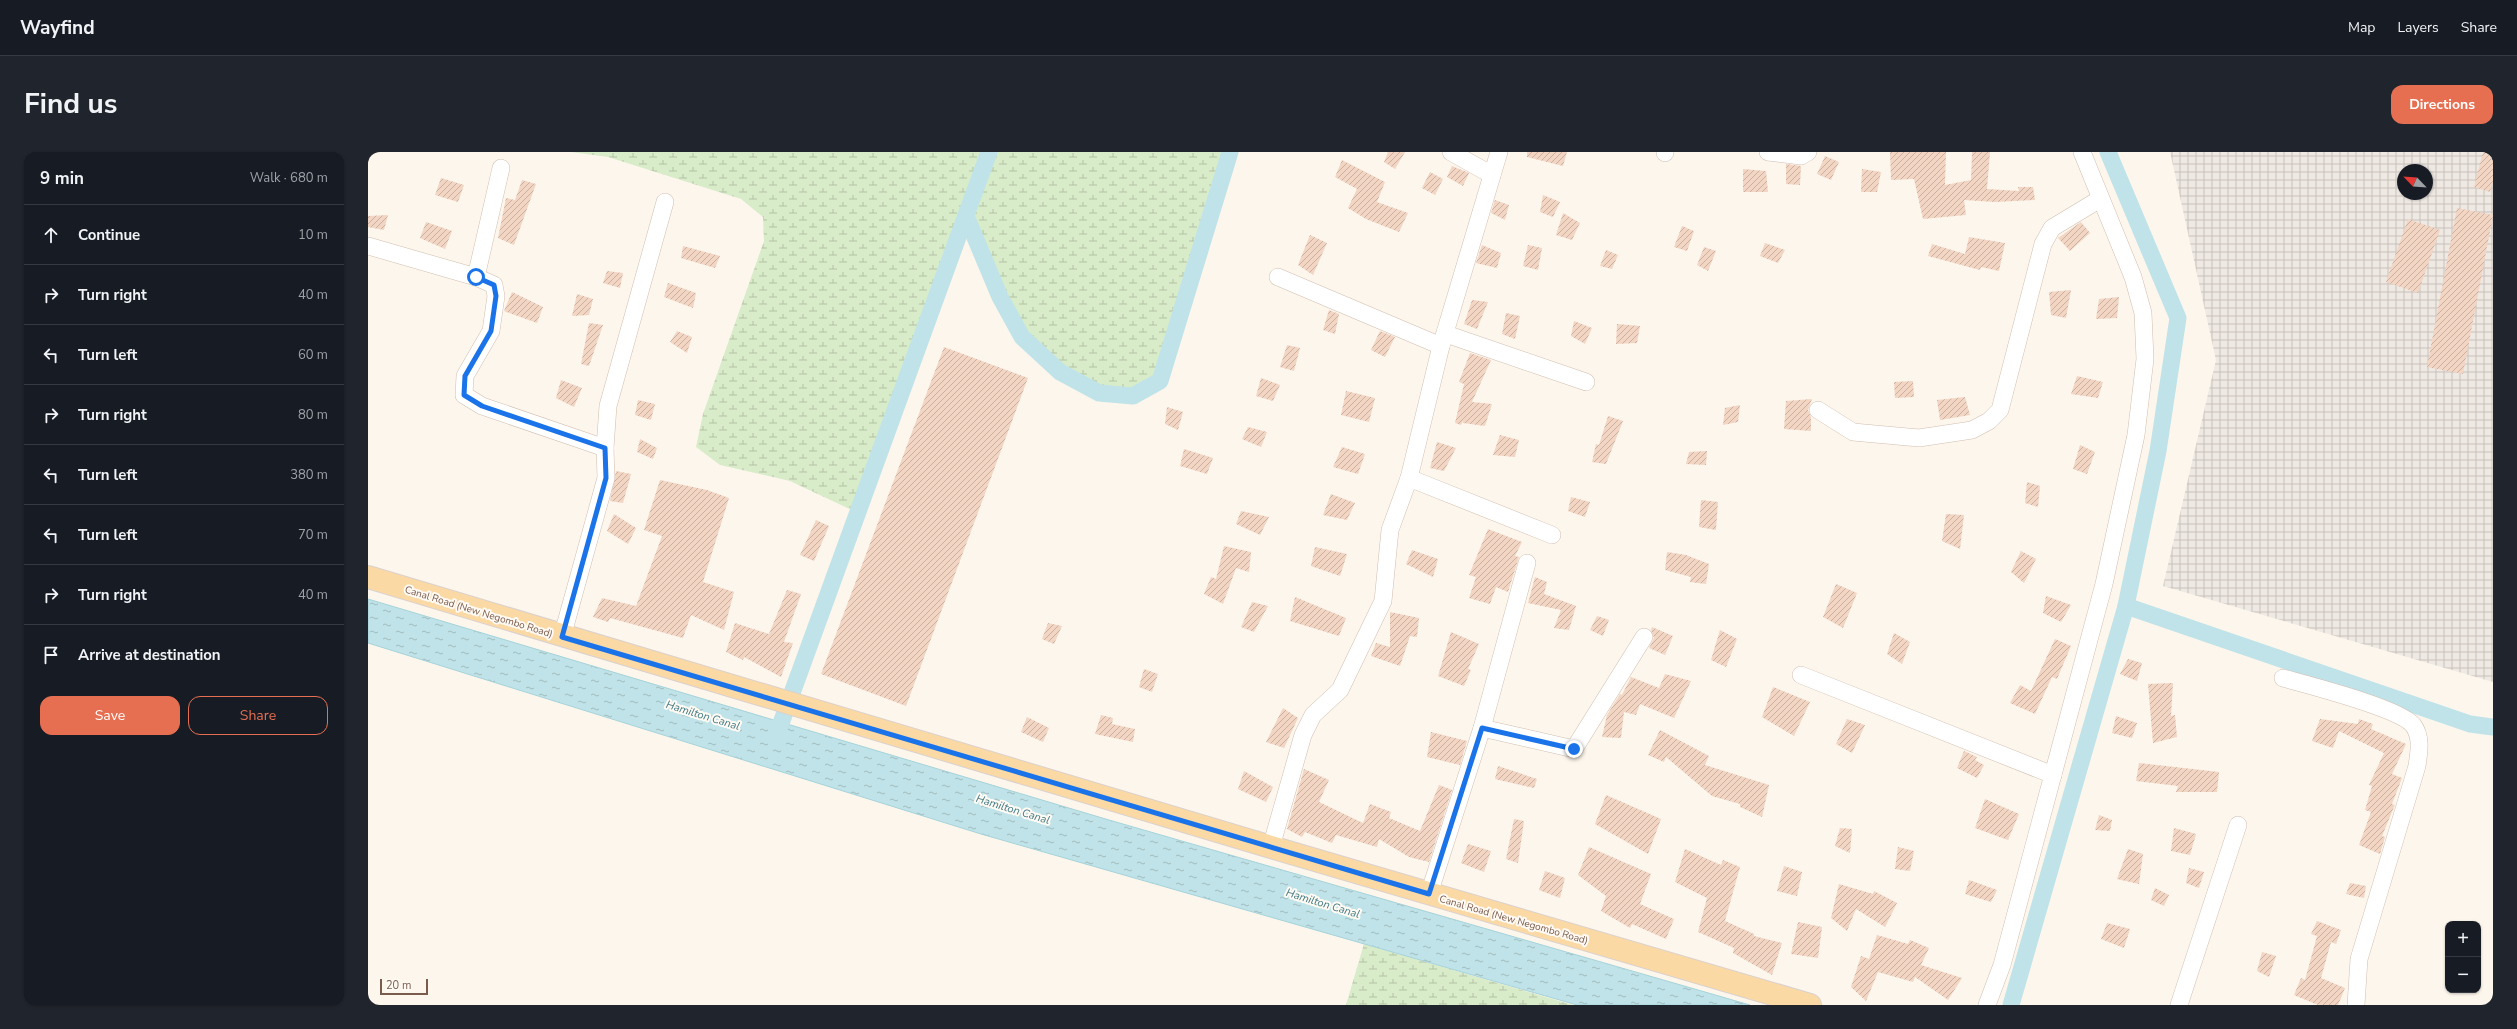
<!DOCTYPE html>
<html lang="en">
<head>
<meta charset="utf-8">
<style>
  body { margin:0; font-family:"Nunito Sans",sans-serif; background:#20242c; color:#f1f3f6 }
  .controls { position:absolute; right:12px; bottom:12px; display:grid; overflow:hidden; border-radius:8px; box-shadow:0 1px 3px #0004 }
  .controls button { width:36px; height:36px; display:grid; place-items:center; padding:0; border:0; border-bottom:1px solid #363941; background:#171b24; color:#f1f3f6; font:20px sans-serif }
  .compass { position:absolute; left:2029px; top:12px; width:36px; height:36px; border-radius:50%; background:#171b24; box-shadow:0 1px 3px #0004; rotate:295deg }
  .scale { position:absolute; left:12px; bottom:10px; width:48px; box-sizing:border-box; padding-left:4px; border:2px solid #7a5c4d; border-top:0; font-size:11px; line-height:14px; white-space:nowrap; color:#7a5c4d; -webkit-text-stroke:3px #fffaf3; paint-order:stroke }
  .stop { position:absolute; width:12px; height:12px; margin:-9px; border:3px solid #1a73e8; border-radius:50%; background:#fff }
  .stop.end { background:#1a73e8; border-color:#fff; box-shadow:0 1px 4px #0008 }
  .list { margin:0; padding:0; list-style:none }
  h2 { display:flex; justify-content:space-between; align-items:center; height:52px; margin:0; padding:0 16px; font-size:17px }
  h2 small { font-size:13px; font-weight:400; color:#9ea1a6 }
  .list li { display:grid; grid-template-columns:26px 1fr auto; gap:12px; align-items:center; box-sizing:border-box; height:60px; padding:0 16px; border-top:1px solid #363941 }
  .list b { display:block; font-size:15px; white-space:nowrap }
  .list em { font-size:13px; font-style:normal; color:#9ea1a6 }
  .actions { display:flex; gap:8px; padding:12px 16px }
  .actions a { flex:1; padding:9px 0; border:1px solid #e76f51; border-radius:12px; text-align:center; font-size:14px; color:#e76f51 }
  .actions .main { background:#e76f51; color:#fff }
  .icon { flex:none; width:22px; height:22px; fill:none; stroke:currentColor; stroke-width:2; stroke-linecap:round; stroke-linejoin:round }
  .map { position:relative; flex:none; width:2125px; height:853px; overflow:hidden; border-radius:12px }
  header { display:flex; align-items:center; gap:24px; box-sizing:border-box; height:56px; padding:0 20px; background:#171b24; border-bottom:1px solid #363941 }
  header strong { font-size:19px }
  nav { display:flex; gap:22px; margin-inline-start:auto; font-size:14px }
  .intro { display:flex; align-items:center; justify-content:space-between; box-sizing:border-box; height:96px; padding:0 24px }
  h1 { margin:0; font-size:28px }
  .button { padding:10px 18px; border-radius:12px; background:#e76f51; color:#fff; font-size:14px; font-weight:700 }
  main { display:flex; gap:24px; padding:0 24px }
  aside { flex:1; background:#171b24; border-radius:12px; box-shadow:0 1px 3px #0004 }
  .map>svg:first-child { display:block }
  .industrial { fill:url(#industrial-grid); fill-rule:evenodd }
  .wetland { fill:url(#wetland-marsh) }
  .water { fill:url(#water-ripples); stroke:#a5d3da }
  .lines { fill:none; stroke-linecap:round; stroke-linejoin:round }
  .canal { stroke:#bfe3e8; stroke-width:17 }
  .building { fill:url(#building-hatch) }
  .minor-casing { stroke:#d1beb0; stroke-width:18 }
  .primary-casing { stroke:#dad1cd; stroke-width:24 }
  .minor { stroke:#fff; stroke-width:17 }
  .primary { stroke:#fbd9a5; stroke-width:22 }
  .route { stroke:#1a73e8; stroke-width:5 }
  .labels { text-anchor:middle; stroke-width:4; stroke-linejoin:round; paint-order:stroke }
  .street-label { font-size:10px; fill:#7a5c4d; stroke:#fffaf3 }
  .water-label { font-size:11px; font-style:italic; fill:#437c86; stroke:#fffaf3 }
</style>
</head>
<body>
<header>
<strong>Wayfind</strong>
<nav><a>Map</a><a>Layers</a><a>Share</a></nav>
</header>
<div class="intro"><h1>Find us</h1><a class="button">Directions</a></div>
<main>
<aside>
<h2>9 min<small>Walk · 680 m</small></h2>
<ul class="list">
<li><svg class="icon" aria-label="ahead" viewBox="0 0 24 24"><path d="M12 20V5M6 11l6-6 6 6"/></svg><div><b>Continue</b></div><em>10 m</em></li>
<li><svg class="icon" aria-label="right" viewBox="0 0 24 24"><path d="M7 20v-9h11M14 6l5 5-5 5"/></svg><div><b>Turn right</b></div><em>40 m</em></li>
<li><svg class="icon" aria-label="left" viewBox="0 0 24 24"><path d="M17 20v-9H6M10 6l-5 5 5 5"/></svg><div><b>Turn left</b></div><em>60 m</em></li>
<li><svg class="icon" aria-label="right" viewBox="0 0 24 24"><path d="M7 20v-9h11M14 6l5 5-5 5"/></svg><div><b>Turn right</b></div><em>80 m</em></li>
<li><svg class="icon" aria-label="left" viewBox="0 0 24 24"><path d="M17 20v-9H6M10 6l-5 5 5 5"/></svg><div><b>Turn left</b></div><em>380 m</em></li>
<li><svg class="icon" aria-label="left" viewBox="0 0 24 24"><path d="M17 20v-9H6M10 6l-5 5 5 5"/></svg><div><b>Turn left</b></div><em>70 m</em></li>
<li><svg class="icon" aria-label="right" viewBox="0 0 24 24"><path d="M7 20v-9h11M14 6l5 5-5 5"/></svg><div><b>Turn right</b></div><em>40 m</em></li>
<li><svg class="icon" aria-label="arrive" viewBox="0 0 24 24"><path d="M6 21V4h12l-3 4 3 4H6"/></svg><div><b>Arrive at destination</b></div></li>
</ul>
<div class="actions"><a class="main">Save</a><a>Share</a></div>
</aside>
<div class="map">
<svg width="2125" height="853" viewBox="0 0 2125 853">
  <defs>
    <pattern id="industrial-grid" width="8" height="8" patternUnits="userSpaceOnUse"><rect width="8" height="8" fill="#efe9e4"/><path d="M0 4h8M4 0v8" fill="none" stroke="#c7c0bb"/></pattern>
    <pattern id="wetland-marsh" width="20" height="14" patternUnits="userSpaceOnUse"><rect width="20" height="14" fill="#d8ecc9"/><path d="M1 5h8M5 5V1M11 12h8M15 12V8" fill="none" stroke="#b4c2a5"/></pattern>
    <pattern id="water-ripples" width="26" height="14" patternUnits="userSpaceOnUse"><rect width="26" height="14" fill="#bfe3e8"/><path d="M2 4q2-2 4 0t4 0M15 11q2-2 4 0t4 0" fill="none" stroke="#a0bbbe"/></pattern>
    <pattern id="building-hatch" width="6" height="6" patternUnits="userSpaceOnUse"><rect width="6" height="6" fill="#f3d5c3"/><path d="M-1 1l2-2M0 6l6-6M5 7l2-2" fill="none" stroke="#cab0a1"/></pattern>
  </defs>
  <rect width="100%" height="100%" fill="#fdf6ec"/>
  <path class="industrial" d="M 1802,0 L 2125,0 L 2125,530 L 1795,434 L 1848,208 ZM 2035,18 L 2059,18 L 2059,42 L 2035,42 Z"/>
  <g class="wetland">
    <polygon points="203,0 862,0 792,229 765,244 731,241 692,220 654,185 632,145 598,64 488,360 422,329 352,313 328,295 335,262 396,89 395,65 373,47 240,5"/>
    <polygon points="996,792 1205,853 978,853"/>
  </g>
  <polygon class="water" points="0,447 741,668 1382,853 1209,853 613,682 0,491"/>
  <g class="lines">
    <g class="canal">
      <polyline points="598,64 632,145 654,185 692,220 731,241 765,244 792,229 862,0"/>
      <polyline points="1758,454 2102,572 2125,575"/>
      <polyline points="408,585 621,0"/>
      <polyline points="1643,853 1758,454 1790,299 1810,166 1740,0"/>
    </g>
  </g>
  <g class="building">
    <polygon points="1020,0 1037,0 1027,17 1016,10"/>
    <polygon points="1159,0 1199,0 1195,14 1159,5"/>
    <polygon points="1522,0 1578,0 1577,33 1603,28 1604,0 1622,0 1619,37 1651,39 1650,35 1665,35 1667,48 1627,50 1596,48 1598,63 1555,67 1546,27 1523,28"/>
    <polygon points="2115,0 2125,0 2125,29 2122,40 2106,35"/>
    <polygon points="1457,4 1471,10 1463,28 1449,22"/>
    <polygon points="974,8 1017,30 1009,50 1040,61 1031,80 998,67 980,56 989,37 967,25"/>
    <polygon points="1418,12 1433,14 1432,33 1418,32"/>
    <polygon points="1084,14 1101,21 1095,34 1079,25"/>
    <polygon points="1375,17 1398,19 1400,40 1375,40"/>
    <polygon points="1494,17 1513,20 1509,40 1493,40"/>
    <polygon points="1062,20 1075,27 1067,43 1054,36"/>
    <polygon points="73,26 96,33 90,50 67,43"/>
    <polygon points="154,28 168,32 146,93 130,86 138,46 147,48"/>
    <polygon points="1175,43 1192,50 1185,65 1172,60"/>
    <polygon points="1127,48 1141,53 1137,68 1123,61"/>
    <polygon points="2089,56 2125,63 2095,222 2059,215"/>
    <polygon points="1195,61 1212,71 1204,88 1188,83"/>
    <polygon points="20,63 16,78 0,75 0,64"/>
    <polygon points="2040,67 2072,78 2050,141 2018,130"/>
    <polygon points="58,70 84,79 77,97 52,86"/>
    <polygon points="1713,70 1722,81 1702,99 1690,86"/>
    <polygon points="1314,74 1326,79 1319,99 1306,95"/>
    <polygon points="942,83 959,91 945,123 930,113"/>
    <polygon points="1601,85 1637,91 1631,119 1613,115 1612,118 1560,104 1564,92 1597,102"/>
    <polygon points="1397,91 1417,98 1410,111 1392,104"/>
    <polygon points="1114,93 1133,101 1129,116 1108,111"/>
    <polygon points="1160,93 1174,96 1170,118 1155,114"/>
    <polygon points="315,94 352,104 347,116 313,106"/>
    <polygon points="1336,95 1348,99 1340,119 1329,113"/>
    <polygon points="1238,98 1250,103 1244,117 1232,114"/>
    <polygon points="239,119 255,121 252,136 235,131"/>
    <polygon points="300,131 328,141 325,156 296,145"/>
    <polygon points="1703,138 1698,166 1683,163 1681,140"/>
    <polygon points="144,140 175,155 169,171 136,159"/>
    <polygon points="209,142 225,147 221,163 204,164"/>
    <polygon points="1751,145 1749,166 1728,167 1731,147"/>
    <polygon points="1104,148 1120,150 1109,177 1096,172"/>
    <polygon points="961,158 971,162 967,182 955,178"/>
    <polygon points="1138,161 1152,164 1147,187 1134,182"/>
    <polygon points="1206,169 1224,176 1217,192 1203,184"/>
    <polygon points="221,171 235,173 221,214 213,212"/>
    <polygon points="1249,172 1272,174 1269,191 1248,192"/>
    <polygon points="309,179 324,185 319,201 302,190"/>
    <polygon points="1012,179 1027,185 1017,205 1003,198"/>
    <polygon points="919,193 932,196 926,219 912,215"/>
    <polygon points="576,195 660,226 538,554 453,522"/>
    <polygon points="1102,201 1123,208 1104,250 1124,252 1117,274 1095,271 1095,269 1093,273 1087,271 1096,232 1091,230"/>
    <polygon points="1709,224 1735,230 1730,246 1703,242"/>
    <polygon points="893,226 912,233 905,249 888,244"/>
    <polygon points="193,228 214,236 206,255 188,246"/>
    <polygon points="1545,229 1546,245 1527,246 1526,230"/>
    <polygon points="978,239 1007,246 1001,270 973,263"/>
    <polygon points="1597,245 1602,263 1572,268 1569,248"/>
    <polygon points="1444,247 1440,258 1443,265 1443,279 1416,277 1418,249"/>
    <polygon points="270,248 287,252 283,268 267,263"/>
    <polygon points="1372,253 1370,270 1355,273 1357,256"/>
    <polygon points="799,255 815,260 810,278 797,272"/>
    <polygon points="1240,264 1255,269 1238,312 1224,310 1228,292 1231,293"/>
    <polygon points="880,275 899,280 893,295 874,287"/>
    <polygon points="1132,283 1151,288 1147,305 1125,303"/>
    <polygon points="272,287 289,296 285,307 269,300"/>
    <polygon points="1069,290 1088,296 1076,319 1062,316"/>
    <polygon points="1712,293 1727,300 1719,322 1705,317"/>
    <polygon points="974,295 997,302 990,322 965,315"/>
    <polygon points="816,297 845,306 839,322 812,314"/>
    <polygon points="1339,299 1338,313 1318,312 1321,300"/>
    <polygon points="248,319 263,322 255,351 242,349"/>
    <polygon points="292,328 339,338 361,346 335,430 366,440 356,478 323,463 315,486 242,466 240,470 225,465 234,446 268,454 294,384 276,378"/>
    <polygon points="1659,330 1672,334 1670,355 1657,351"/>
    <polygon points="963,342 987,351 979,368 955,363"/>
    <polygon points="1203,345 1222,350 1217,365 1200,359"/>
    <polygon points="1333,348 1350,350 1348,378 1331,375"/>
    <polygon points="873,359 901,365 892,383 868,372"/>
    <polygon points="246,362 268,376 260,392 239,379"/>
    <polygon points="1578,362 1596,363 1592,397 1574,389"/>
    <polygon points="448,368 461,374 446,409 432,403"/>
    <polygon points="1120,377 1154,390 1147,404 1151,405 1140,440 1128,435 1122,452 1101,446 1108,425 1101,423"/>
    <polygon points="856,394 883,400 881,420 868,416 855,452 836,442 843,425 848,427"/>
    <polygon points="947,395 979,402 972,424 943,414"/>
    <polygon points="1044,398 1070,407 1065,425 1038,412"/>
    <polygon points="1653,399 1668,407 1656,431 1643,420"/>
    <polygon points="1299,400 1318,403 1341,412 1338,432 1322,430 1323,425 1297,418"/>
    <polygon points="1167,425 1179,430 1176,442 1208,454 1201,478 1186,476 1193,458 1160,451"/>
    <polygon points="1468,432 1489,441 1475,476 1455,465"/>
    <polygon points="419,438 433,442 416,490 425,491 413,525 376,505 375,508 358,500 367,471 401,482"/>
    <polygon points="1678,444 1703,453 1693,470 1675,461"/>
    <polygon points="927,445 978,466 971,484 922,469"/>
    <polygon points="884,450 900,454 886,480 873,475"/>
    <polygon points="1022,460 1051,466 1049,485 1042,484 1032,514 1003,504 1008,491 1022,495"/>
    <polygon points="1229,464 1241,468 1235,484 1222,478"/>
    <polygon points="680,471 694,474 686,492 674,487"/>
    <polygon points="1284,475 1305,484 1297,503 1281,496 1286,486 1283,478"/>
    <polygon points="1352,478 1369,487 1358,515 1343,508"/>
    <polygon points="1083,480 1111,492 1100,517 1103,518 1096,534 1070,524"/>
    <polygon points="1526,481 1542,490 1534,512 1519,502"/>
    <polygon points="1687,487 1703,494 1689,527 1684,525 1667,562 1642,551 1652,533 1663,539"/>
    <polygon points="1760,507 1774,511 1769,529 1752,522"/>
    <polygon points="776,517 790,522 784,540 771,535"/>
    <polygon points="1297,522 1323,529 1306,566 1272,552 1268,563 1256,560 1253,586 1234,585 1239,563 1252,542 1254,543 1263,525 1291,536"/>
    <polygon points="1805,531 1803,564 1807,563 1809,585 1785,591 1780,532"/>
    <polygon points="1405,535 1442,550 1426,584 1394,565"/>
    <polygon points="915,556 930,566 916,596 898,590"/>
    <polygon points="733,563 745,566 744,572 767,577 765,590 727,582"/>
    <polygon points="1748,564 1769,571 1764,586 1744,581"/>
    <polygon points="659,565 681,576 675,590 653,580"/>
    <polygon points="1479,567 1497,573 1484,601 1468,592"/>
    <polygon points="1952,567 1990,572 1991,567 2005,572 2003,577 2038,592 2024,622 2034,626 2024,652 2027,653 2026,655 2014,684 2017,685 2012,702 1991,693 2003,660 1997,658 2004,634 2001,633 2016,601 1971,579 1965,596 1944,589"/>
    <polygon points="1292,578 1341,604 1337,613 1401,633 1394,665 1372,655 1372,652 1344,644 1298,605 1296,610 1280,603"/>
    <polygon points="1063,580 1099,589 1092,613 1059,605"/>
    <polygon points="1596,599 1609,605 1607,608 1616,613 1609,626 1589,616"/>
    <polygon points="1771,611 1851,620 1849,640 1808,640 1810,634 1768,629"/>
    <polygon points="1130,614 1169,627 1166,636 1127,627"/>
    <polygon points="936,617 961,628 951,650 995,671 1002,652 1023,660 1021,666 1052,679 1071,633 1084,638 1061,710 1041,705 1011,687 1009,695 968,683 964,691 937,680 934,685 919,677"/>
    <polygon points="876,619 905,635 898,650 870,637"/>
    <polygon points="1238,643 1293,667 1280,702 1227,672"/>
    <polygon points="1617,647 1651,662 1640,688 1607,676"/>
    <polygon points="1731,663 1744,668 1742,679 1727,678"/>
    <polygon points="1146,667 1156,669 1150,711 1138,707"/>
    <polygon points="1472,676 1484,677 1482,701 1467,694"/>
    <polygon points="1806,676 1828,682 1822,703 1803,699"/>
    <polygon points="1100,692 1123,699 1116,720 1093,711"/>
    <polygon points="1221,695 1283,722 1272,752 1306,767 1298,787 1264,772 1262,776 1233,759 1238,744 1210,723"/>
    <polygon points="1530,695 1546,699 1542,719 1527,717"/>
    <polygon points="1317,697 1353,713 1355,708 1372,715 1357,769 1386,782 1386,784 1414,791 1404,823 1365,801 1366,796 1330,780 1339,746 1307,730"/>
    <polygon points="1760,697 1775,702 1771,732 1749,727"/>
    <polygon points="1416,714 1434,720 1429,744 1409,739"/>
    <polygon points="1821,716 1836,720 1831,736 1818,731"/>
    <polygon points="1177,719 1197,726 1192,746 1171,738"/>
    <polygon points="1601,728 1629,738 1623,750 1597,742"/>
    <polygon points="1982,731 1998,734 1996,746 1978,742"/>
    <polygon points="1471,732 1505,742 1506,739 1529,751 1517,775 1488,757 1479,779 1463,766"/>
    <polygon points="1787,736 1801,743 1796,754 1783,748"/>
    <polygon points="1949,769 1973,778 1968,792 1963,790 1953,826 1977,836 1970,853 1950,853 1926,843 1933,826 1937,828 1949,784 1943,782"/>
    <polygon points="1430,770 1454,775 1450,806 1423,802"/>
    <polygon points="1739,771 1762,777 1756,796 1733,787"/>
    <polygon points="1509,783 1540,792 1542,788 1561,796 1553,813 1594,826 1580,848 1547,825 1545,830 1510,820 1498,849 1483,835 1493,804 1501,807"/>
    <polygon points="1894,800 1908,804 1901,825 1889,819"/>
  </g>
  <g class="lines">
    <g class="minor-casing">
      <g id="minor">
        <polyline points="1083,0 1124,23"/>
        <polyline points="1400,0 1433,4 1440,0"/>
        <polyline points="1297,1 1297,0"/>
        <polyline points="0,94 108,125 126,133 128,144 123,179 97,224 96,243 114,254 237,296"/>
        <polyline points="108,125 133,16"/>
        <polyline points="910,125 1073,194"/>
        <polyline points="1078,182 1218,230"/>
        <polyline points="1450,258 1485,280 1551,286 1604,278 1621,269 1632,258 1675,92 1684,76 1732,47"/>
        <polyline points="1041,326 1184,383"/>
        <polyline points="194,485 238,326 237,296 240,254 297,50"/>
        <polyline points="1433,523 1685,623"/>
        <path d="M 1915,526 C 1940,533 2031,556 2045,573 C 2054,585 2051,600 2049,614 L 1991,807 L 1988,853"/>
        <polyline points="1114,576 1206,597 1276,485"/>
        <polyline points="903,695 935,583 945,563 972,538 1015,449 1022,378 1041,326 1073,194 1131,0"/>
        <polyline points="1061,742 1114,576 1159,411"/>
        <polyline points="1619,853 1634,813 1736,432 1768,283 1777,207 1775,161 1765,125 1714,0"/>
        <polyline points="1811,853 1870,673"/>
      </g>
    </g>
    <g class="primary-casing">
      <polyline id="primary" points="0,425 903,695 1442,853"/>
    </g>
    <use href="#minor" class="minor"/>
    <use href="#primary" class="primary"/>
  </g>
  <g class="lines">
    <polyline class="route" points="108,125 126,133 128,144 123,179 97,224 96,243 114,254 237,296 238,326 194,485 1061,742 1114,576 1206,597"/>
  </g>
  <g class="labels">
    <g class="street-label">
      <text transform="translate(111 459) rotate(17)" y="4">Canal Road (New Negombo Road)</text>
      <text transform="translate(1146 767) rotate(16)" y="4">Canal Road (New Negombo Road)</text>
    </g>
    <g class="water-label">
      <text transform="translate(335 563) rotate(17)" y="4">Hamilton Canal</text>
      <text transform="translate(645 657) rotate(17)" y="4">Hamilton Canal</text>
      <text transform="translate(955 751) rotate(17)" y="4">Hamilton Canal</text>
    </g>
  </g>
</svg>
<div class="controls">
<button>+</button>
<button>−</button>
</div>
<svg class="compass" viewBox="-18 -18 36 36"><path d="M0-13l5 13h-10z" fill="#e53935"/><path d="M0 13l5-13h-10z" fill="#9ea1a6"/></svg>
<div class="scale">20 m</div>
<div class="stop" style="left:108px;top:125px"></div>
<div class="stop end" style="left:1206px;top:597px"></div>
</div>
</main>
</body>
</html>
